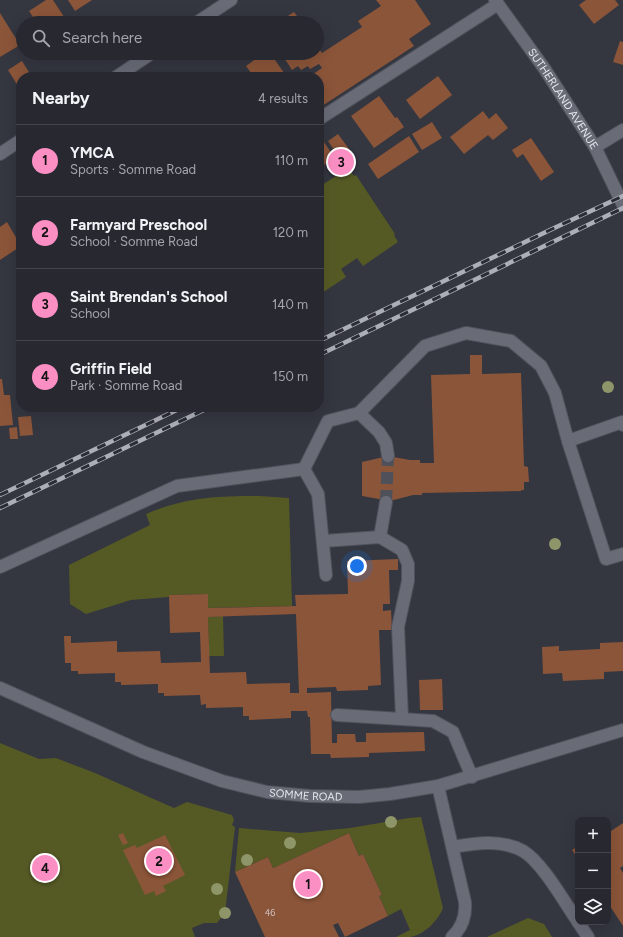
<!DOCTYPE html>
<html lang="en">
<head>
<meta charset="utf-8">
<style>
  body { margin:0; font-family:Figtree,sans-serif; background:#33343c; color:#f1f3f6 }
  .controls { position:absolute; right:12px; bottom:12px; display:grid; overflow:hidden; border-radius:8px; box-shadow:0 4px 16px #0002 }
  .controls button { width:36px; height:36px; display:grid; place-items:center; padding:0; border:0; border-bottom:1px solid #43444c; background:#272830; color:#f1f3f6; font:20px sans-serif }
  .you { position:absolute; left:357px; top:566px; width:14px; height:14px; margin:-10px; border:3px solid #fff; border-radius:50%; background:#1a73e8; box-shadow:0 0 0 6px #1a73e833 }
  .badge { display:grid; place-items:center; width:26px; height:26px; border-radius:50%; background:#fb8fc4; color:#111; font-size:13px; font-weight:700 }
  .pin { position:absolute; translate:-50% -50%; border:2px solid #fff; box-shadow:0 1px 4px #0006 }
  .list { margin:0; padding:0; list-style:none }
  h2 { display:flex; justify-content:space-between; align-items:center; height:52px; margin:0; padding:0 16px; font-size:17px }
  h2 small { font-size:13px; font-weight:400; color:#a4a6ab }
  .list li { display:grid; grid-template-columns:26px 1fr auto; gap:12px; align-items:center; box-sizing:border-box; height:72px; padding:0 16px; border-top:1px solid #43444c }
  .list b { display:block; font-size:15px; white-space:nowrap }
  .list p { margin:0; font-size:13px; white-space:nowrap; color:#a4a6ab }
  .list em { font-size:13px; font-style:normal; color:#a4a6ab }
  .icon { flex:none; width:22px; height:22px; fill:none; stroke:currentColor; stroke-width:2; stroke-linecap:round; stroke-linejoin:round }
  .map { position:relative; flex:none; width:623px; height:937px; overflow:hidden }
  .search { position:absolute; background:#272830; box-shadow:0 4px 16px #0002; left:16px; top:16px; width:308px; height:44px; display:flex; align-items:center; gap:10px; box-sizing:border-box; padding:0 14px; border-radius:22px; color:#a4a6ab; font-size:15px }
  .panel { position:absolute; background:#272830; box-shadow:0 4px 16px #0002; left:16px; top:72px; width:308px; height:340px; border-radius:16px }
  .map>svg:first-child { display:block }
  .green { fill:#555a25 }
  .building { fill:#8b5539; fill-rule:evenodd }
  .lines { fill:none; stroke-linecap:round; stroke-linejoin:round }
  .minor-tunnel { stroke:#4f515a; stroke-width:12; stroke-dasharray:12 6; stroke-linecap:butt }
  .minor-casing { stroke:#50525b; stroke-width:14 }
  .minor { stroke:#696c77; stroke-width:12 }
  .rail-casing { stroke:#adafb7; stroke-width:4.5 }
  .rail { stroke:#2a2c36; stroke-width:3; stroke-dasharray:9; stroke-linecap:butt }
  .tree { fill:#8e9568 }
  .labels { text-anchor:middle; stroke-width:3; stroke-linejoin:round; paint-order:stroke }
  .number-label { font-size:9px; fill:#cec2c1 }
  .street-label { font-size:11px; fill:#e5e7ee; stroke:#2a2c36 }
</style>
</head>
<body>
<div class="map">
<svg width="623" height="937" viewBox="0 0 623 937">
  <rect width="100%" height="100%" fill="#343640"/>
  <g class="green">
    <polygon points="348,168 354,176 356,175 395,234 394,235 398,242 363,266 357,258 341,269 346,277 319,295 319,187"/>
    <path d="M 259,496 L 289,498 L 292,606 L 208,608 L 208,594 L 169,595 L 169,597 L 131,600 L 86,614 L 70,604 L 69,565 L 150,525 L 146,514 C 186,497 217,496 259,496 Z"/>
    <polygon points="223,616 224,656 209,656 208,617"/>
    <polygon points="0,743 39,759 56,758 95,773 174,808 187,802 232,815 234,820 232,825 235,827 225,913 217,923 204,923 192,928 195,937 0,937"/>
    <path d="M 421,817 L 443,908 C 438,921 424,935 410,937 C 405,937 401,937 396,937 L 410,930 L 401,909 L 388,916 L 379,896 L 382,895 L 363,854 L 359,856 L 349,833 L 273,868 L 268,857 L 235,872 L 239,828 L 300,833 L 350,828 L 409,818 Z"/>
    <polygon points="528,918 544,924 552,937 487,937"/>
  </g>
  <g class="building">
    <polygon points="46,0 53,0 68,23 37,23 29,11"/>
    <polygon points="68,0 92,0 75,11"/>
    <polygon points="376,0 415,0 431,24 409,39 414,46 319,108 319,77 309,77 322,68 319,64 310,69 308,66 301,70 298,66 292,70 281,53 317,53 317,46 322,53 362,27 358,21 381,6"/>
    <polygon points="586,0 615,0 619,5 594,24 579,5"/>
    <polygon points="294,12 302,23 277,23"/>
    <polygon points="0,13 20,45 0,57"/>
    <polygon points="620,41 623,42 623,65 613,62"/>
    <polygon points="56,53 68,53 60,58"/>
    <polygon points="264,53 270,53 287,77 254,77 246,66"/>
    <polygon points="22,61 32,77 21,77 21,91 8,70"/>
    <polygon points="438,76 452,95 420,119 406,100"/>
    <polygon points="379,96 395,118 397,117 404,127 374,148 351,116"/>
    <polygon points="483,111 489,119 496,113 508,128 493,140 488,135 464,154 450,137"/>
    <polygon points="432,122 442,138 422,150 412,134"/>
    <polygon points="338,134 349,149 338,156 328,141"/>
    <polygon points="319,135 335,158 319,168"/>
    <polygon points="409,136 419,152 378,179 368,164"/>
    <polygon points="531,138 554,172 541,181 523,154 517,158 512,150"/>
    <polygon points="7,222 21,246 0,260 0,227"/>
    <polygon points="470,355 482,355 482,374 521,373 524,466 528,467 529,482 524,482 524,490 521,490 521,491 422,493 422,495 413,495 390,501 362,496 362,462 388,456 410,460 420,460 420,463 434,463 431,375 470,374"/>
    <polygon points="0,379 2,379 4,395 10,395 13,425 0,426"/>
    <polygon points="31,416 33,435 20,436 18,417"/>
    <polygon points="17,427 18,439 10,439 9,428"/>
    <path d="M 398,559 L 398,570 L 389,570 L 390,604 L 383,604 L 383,611 L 391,610 L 392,630 L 379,630 L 381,685 L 368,686 L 368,690 L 337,691 L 336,687 L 307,688 L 307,693 L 331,692 L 332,743 L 337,743 L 337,734 L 355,734 L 356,742 L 366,742 L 366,733 L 424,732 L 425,751 L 369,753 L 369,757 L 331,758 L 330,754 L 311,754 L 310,717 L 308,717 L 307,711 L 291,711 L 291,718 L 249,720 L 249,716 L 243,716 L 243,707 L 206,708 L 206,704 L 201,705 L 200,695 L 164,696 L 164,693 L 158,693 L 158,684 L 121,685 L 121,682 L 115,682 L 115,673 L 78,674 L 78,671 L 71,671 L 71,663 L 65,663 L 64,636 L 71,636 L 71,643 L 117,641 L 117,652 L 160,651 L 161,663 L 201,662 L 200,632 L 170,633 L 169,595 L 208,594 L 208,608 L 296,606 L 295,595 L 348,594 L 347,561 ZM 296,614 L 299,693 L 290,693 L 290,683 L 247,684 L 246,672 L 210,673 L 208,617 Z"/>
    <polygon points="623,642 623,671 604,672 604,679 563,681 562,673 543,674 542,647 559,646 559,651 600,649 600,643"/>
    <polygon points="442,679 443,710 420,710 419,680"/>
    <polygon points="623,823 623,866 620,868 623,873 623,926 608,903 608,833"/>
    <polygon points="123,833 128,843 123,845 118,835"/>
    <polygon points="349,833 359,856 363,854 382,895 379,896 388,916 345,937 338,923 333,925 339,937 265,937 235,872 268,857 273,868"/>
    <polygon points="165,835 185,875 163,886 166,891 156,896 154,891 145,895 123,850 135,845 137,848"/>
    <polygon points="578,846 578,859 572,850"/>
  </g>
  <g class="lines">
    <polyline class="minor-tunnel" points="386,502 388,456"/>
    <g class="minor-casing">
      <g id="minor">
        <path id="s1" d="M 495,0 L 544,68 L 595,147 L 623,205"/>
        <polyline points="196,23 231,0"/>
        <polyline points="116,77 152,53"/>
        <polyline points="319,119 498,4"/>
        <polyline points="595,147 623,130"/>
        <polyline points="0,154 21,140"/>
        <polyline points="359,413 379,432 386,443 388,456"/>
        <polyline points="568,441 622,422 623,425"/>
        <polyline points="304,469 328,421 359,413 425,346 466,333 511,341 541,366 555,393 568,441 606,559 623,554"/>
        <polyline points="304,469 318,494 326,575"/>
        <polyline points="380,537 386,502"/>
        <polyline points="324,541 380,537 402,550 408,564 408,581 398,627 402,718"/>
        <polyline points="0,567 177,486 304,469"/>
        <path id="s2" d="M 0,688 L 143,752 L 222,781 L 267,792 L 310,796 L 359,797 L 390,794 L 438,786 L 623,730"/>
        <polyline points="337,715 433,721 453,732 472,777"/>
        <path d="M 438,786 L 465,902 C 466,915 462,928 452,937"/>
        <path d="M 453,847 C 476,843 501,839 523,851 C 542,862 565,903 578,922"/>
        <polyline points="578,922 588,937"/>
      </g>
    </g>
    <use href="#minor" class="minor"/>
    <g class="rail-casing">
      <g id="rail">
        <polyline points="319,341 550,230 623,196"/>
        <polyline points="319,355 623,208"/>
        <polyline points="0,495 183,407"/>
        <polyline points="0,508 210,407"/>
      </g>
    </g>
    <use href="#rail" class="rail"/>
  </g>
  <g class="tree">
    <circle cx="608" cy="387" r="6"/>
    <circle cx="555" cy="544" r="6"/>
    <circle cx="391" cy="822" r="6"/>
    <circle cx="290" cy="843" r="6"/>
    <circle cx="247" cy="860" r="6"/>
    <circle cx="217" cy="889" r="6"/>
    <circle cx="225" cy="913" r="6"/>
  </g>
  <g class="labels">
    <g class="number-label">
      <text x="270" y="916">46</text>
    </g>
    <g class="street-label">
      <text dy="4" stroke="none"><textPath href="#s1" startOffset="120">SUTHERLAND AVENUE</textPath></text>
      <text dy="4" stroke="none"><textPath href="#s2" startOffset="326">SOMME ROAD</textPath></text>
    </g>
  </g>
</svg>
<div class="controls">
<button>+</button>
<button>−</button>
<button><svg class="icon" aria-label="layers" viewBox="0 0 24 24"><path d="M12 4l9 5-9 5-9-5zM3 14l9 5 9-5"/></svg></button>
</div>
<div class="you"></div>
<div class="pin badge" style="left:308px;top:884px">1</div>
<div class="pin badge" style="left:159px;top:861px">2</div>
<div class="pin badge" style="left:341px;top:162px">3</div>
<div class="pin badge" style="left:45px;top:868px">4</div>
<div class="search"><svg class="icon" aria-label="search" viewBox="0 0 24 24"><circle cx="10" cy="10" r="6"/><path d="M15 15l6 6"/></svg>Search here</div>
<section class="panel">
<h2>Nearby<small>4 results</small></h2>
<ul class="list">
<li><span class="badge">1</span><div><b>YMCA</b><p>Sports · Somme Road</p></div><em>110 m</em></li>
<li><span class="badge">2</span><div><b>Farmyard Preschool</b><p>School · Somme Road</p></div><em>120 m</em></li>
<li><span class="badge">3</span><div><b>Saint Brendan's School</b><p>School</p></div><em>140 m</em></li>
<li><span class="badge">4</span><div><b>Griffin Field</b><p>Park · Somme Road</p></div><em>150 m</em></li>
</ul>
</section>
</div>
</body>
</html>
